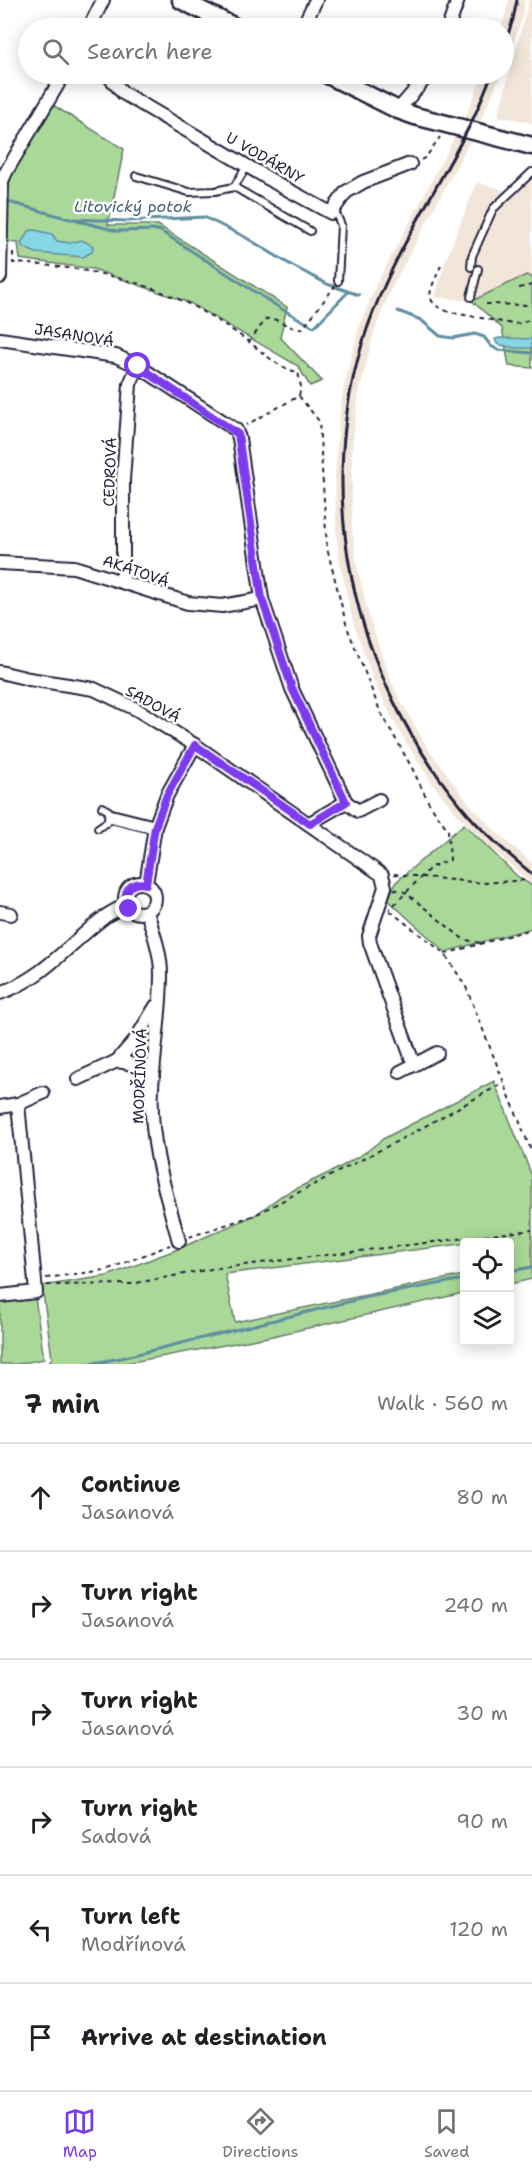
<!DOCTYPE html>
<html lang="en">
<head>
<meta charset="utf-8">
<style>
  body { margin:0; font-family:"Shantell Sans",sans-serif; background:#f2f2f2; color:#202124 }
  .controls { position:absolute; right:18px; bottom:18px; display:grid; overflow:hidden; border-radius:6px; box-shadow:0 3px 15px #0003 }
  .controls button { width:54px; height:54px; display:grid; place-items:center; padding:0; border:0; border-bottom:2px solid #e0e0e0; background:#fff; color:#202124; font:30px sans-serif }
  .stop { position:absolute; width:18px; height:18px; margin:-14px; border:4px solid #7c3aed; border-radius:50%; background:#fff }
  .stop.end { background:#7c3aed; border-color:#fff; box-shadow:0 2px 6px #0008 }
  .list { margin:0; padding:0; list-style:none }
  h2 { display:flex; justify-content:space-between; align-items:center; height:78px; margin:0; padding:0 24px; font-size:26px }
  h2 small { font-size:20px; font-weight:400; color:#757577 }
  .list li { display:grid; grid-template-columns:39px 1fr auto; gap:18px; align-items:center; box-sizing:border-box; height:108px; padding:0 24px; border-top:2px solid #e0e0e0 }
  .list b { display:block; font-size:22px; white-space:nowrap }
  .list p { margin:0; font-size:20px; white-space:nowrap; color:#757577 }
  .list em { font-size:20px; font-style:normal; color:#757577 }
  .icon { flex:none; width:33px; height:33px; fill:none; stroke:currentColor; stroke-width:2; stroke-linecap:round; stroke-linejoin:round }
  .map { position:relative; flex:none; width:532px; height:1364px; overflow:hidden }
  .search { position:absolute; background:#fff; box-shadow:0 3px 15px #0003; left:18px; right:18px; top:18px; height:66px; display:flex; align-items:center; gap:15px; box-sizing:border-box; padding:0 21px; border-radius:33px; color:#757577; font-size:22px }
  .sheet { height:726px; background:#fff }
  nav { display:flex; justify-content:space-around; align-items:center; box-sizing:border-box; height:84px; border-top:2px solid #e0e0e0; background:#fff; font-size:16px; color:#757577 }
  nav a { display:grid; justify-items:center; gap:3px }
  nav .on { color:#7c3aed }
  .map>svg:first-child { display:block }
  .built { fill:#f2e6da }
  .green { fill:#a9d898; stroke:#667d6a; stroke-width:1.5 }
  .water { fill:#87d6e5; stroke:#5f8ea1; stroke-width:1.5 }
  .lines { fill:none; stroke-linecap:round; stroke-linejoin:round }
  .stream { stroke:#5f8ea1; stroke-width:3 }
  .lane-casing { stroke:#22223b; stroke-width:10 }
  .street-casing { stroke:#22223b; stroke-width:16 }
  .secondary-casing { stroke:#22223b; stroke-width:21 }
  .path { stroke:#22223b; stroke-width:2; stroke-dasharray:4.5 4.5; stroke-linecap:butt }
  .lane { stroke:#fff; stroke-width:6 }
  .street { stroke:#fff; stroke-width:12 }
  .secondary { stroke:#fff; stroke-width:16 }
  .rail { stroke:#22223b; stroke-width:3 }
  .route { stroke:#7c3aed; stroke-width:8 }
  .labels { text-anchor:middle; stroke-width:5; stroke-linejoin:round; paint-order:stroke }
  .street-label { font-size:15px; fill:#22223b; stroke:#fff }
  .water-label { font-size:16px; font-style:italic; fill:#456176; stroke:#fff }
</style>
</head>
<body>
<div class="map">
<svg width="532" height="1364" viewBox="0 0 532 1364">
  <rect width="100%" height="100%" fill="#fff"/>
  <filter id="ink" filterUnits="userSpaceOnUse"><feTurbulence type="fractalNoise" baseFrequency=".0167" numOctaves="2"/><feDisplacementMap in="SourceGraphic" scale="12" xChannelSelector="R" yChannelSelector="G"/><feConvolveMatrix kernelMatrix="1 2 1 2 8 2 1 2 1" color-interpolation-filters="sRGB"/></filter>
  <g filter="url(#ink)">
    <g class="built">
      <polygon points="509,0 525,0 521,22 504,67 504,28 501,28"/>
      <polygon points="529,0 532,0 532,123 498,116"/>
      <polygon points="483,74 501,74 479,124 390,291 374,332 360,389 355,420 352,448 352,528 356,562 369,617 389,676 400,700 427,747 468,802 495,831 532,863 532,884 484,842 456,813 432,783 399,731 374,682 353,622 340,564 336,529 335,476 339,418 344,386 359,327 376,285 465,118"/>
      <polygon points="529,168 532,171 532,277 525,275 471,301 435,297 446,259 477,182 506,191"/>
    </g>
    <g class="green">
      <polygon points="51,104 124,149 108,225 158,225 287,307 280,337 322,381 310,386 298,366 190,303 93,269 20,259 18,243 6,242 6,209 10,178"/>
      <polygon points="526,275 532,277 532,368 509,366 502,328 472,301"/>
      <polygon points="464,824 516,875 532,886 532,928 445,952 388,900 396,882"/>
      <polygon points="494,1081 532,1176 532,1279 510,1284 510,1242 502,1242 500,1239 225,1274 235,1322 464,1275 464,1293 268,1337 121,1364 47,1364 52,1358 42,1286 107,1276 178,1249 255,1215 281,1196 339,1168 366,1152 383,1139"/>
      <polygon points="35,1298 44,1359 18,1364 0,1364 0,1303"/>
    </g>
    <g class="water">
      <polygon points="34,230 52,234 57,241 70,243 82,240 93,246 92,252 83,257 36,253 23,247 21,243 29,231"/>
      <polygon points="499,338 532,339 532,348 515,348 497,344 495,339"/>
    </g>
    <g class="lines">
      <g class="stream">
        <polyline points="5,201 70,219 127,221 204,217 245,237 291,265 327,284 359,295"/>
        <polyline points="78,221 117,231 159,230 280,308 314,327 348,292"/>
        <polyline points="398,311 421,320 440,336 453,338 475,334 484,337 491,346 498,350 532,353"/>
        <polyline points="510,1271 532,1267"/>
        <polyline points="88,1364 121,1358 368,1297 464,1279"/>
      </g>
      <g class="lane-casing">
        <g id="lane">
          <polyline points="247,166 234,187 310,231"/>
          <polyline points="136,176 189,192 215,191 234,187"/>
          <polyline points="334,209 341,225 338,281"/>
          <polyline points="471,267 472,256 493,209 532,172"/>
          <polyline points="471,297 478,269"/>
          <polyline points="98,828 107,822 111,816 109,811 102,807"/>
        </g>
      </g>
      <g class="street-casing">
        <g id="street">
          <polyline points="89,28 103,0"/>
          <polyline points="302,28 316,0"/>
          <polyline points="448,28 458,0"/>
          <polyline points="107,74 123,93 281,186 331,213 346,192 363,182 410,164"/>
          <polyline points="398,110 429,74"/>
          <polyline points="0,277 2,181 6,172 64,74"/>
          <polyline points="0,339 116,356 138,366 236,430 239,438 262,599 292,689 346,802 358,811 379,800"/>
          <polyline points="0,563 74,567 188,603 222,606 262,599"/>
          <polyline points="123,582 123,480 130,384 138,366"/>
          <polyline points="0,672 29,679 94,689 136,709 195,745 382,875 385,887 369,936 370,943 414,1065"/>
          <polyline points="111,816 155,827"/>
          <polyline points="310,823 346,802"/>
          <circle cx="140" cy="898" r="15"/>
          <polyline points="146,884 155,827 167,795 195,745"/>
          <polyline points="0,912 11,914"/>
          <path d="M 147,912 C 153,932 161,953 161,974 C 161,1012 154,1050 152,1088 C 149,1141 165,1191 179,1241"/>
          <path d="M 0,993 C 42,979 68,945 102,919 C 109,913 118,909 126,905"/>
          <polyline points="117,1061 129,1063 153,1076"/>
          <polyline points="400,1072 437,1053"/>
          <polyline points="78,1079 117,1061 136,1039 156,1006"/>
          <polyline points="0,1107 18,1104 43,1093"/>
          <polyline points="0,1296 36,1292 18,1104"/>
        </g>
      </g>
      <g class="secondary-casing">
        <g id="secondary">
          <polyline points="181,0 237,28"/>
          <polyline points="326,74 398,110 415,116 532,146"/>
        </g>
      </g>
      <g class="path">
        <polyline points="421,160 426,157 440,137"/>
        <path d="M 13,252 L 13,263 C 77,266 142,278 198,309 C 214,318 230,328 245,339 C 261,350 278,369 298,372 L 301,387 L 299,396 L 246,425"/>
        <path d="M 441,265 C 432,289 419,301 449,312 L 513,324 L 522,323 L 532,318"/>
        <polyline points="519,288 532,285"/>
        <polyline points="486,304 532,305"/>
        <path d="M 249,342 L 266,319 C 280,317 289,331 303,328 L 335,286"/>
        <polyline points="299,396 319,421 327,548 347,627 380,711 412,768 429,803 448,830 450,860 431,867 389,910"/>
        <polyline points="394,874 483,883 528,880"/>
        <polyline points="394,889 405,892 463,939 480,943"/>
        <polyline points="390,911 445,954 466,987 532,1153"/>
        <polyline points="445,954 532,929"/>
        <polyline points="189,1237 255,1215 409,1135 503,1083"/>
        <polyline points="46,1278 106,1270 170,1245"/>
        <polyline points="47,1285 131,1284 211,1269 532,1230"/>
      </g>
      <use href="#lane" class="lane"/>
      <use href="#street" class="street"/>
      <use href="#secondary" class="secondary"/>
      <g class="rail">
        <polyline points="504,46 513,19 517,0"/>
        <path d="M 492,74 C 485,90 479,107 471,123 C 436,192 392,256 367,329 C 311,493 352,673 460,805 C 481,831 507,853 532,874"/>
      </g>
    </g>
  </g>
  <g class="lines" filter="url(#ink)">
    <path class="route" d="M 129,909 C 120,895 129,880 146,884 L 155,827 L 167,795 L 195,745 L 310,824 L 346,802 L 292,688 L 262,599 L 238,434 L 138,366"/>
  </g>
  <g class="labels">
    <g class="street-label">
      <text transform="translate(265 158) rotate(30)" y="5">U VODÁRNY</text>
      <text transform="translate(74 335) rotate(9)" y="5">JASANOVÁ</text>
      <text transform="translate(110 472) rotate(-88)" y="5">CEDROVÁ</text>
      <text transform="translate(136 571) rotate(19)" y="5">AKÁTOVÁ</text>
      <text transform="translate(153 704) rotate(29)" y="5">SADOVÁ</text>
      <text transform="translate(140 1076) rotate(-88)" y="5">MODŘÍNOVÁ</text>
    </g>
    <g class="water-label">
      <text x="133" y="212">Litovický potok</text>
    </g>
  </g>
</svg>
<div class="controls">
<button><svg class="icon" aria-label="locate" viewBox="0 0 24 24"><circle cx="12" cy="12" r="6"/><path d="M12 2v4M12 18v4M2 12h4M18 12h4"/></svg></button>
<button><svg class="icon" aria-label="layers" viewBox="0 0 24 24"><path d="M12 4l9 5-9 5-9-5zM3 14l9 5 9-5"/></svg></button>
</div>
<div class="stop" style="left:138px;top:366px"></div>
<div class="stop end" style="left:129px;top:909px"></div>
<div class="search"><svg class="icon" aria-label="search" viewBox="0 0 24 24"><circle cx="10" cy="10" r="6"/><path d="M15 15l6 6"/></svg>Search here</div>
</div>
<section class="sheet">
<h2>7 min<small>Walk · 560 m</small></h2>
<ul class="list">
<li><svg class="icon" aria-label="ahead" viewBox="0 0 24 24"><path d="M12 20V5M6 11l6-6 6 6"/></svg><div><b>Continue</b><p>Jasanová</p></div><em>80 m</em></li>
<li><svg class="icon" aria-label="right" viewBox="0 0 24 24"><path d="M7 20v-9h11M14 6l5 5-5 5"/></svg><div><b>Turn right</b><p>Jasanová</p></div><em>240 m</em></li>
<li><svg class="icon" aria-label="right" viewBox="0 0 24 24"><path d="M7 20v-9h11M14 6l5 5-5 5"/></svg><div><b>Turn right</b><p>Jasanová</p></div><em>30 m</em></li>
<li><svg class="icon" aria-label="right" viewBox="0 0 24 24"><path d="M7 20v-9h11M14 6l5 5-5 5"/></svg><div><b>Turn right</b><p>Sadová</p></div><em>90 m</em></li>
<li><svg class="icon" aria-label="left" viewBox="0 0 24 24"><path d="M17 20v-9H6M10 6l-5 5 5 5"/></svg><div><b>Turn left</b><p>Modřínová</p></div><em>120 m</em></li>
<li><svg class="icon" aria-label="arrive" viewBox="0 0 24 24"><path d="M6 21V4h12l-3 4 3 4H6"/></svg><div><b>Arrive at destination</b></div></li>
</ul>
</section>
<nav>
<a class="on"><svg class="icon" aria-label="map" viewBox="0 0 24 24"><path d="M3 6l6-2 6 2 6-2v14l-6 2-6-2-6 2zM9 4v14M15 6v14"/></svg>Map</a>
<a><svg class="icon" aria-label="directions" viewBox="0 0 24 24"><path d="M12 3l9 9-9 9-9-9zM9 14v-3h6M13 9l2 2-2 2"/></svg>Directions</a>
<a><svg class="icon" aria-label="saved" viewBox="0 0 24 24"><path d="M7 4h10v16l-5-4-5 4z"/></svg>Saved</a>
</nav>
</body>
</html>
